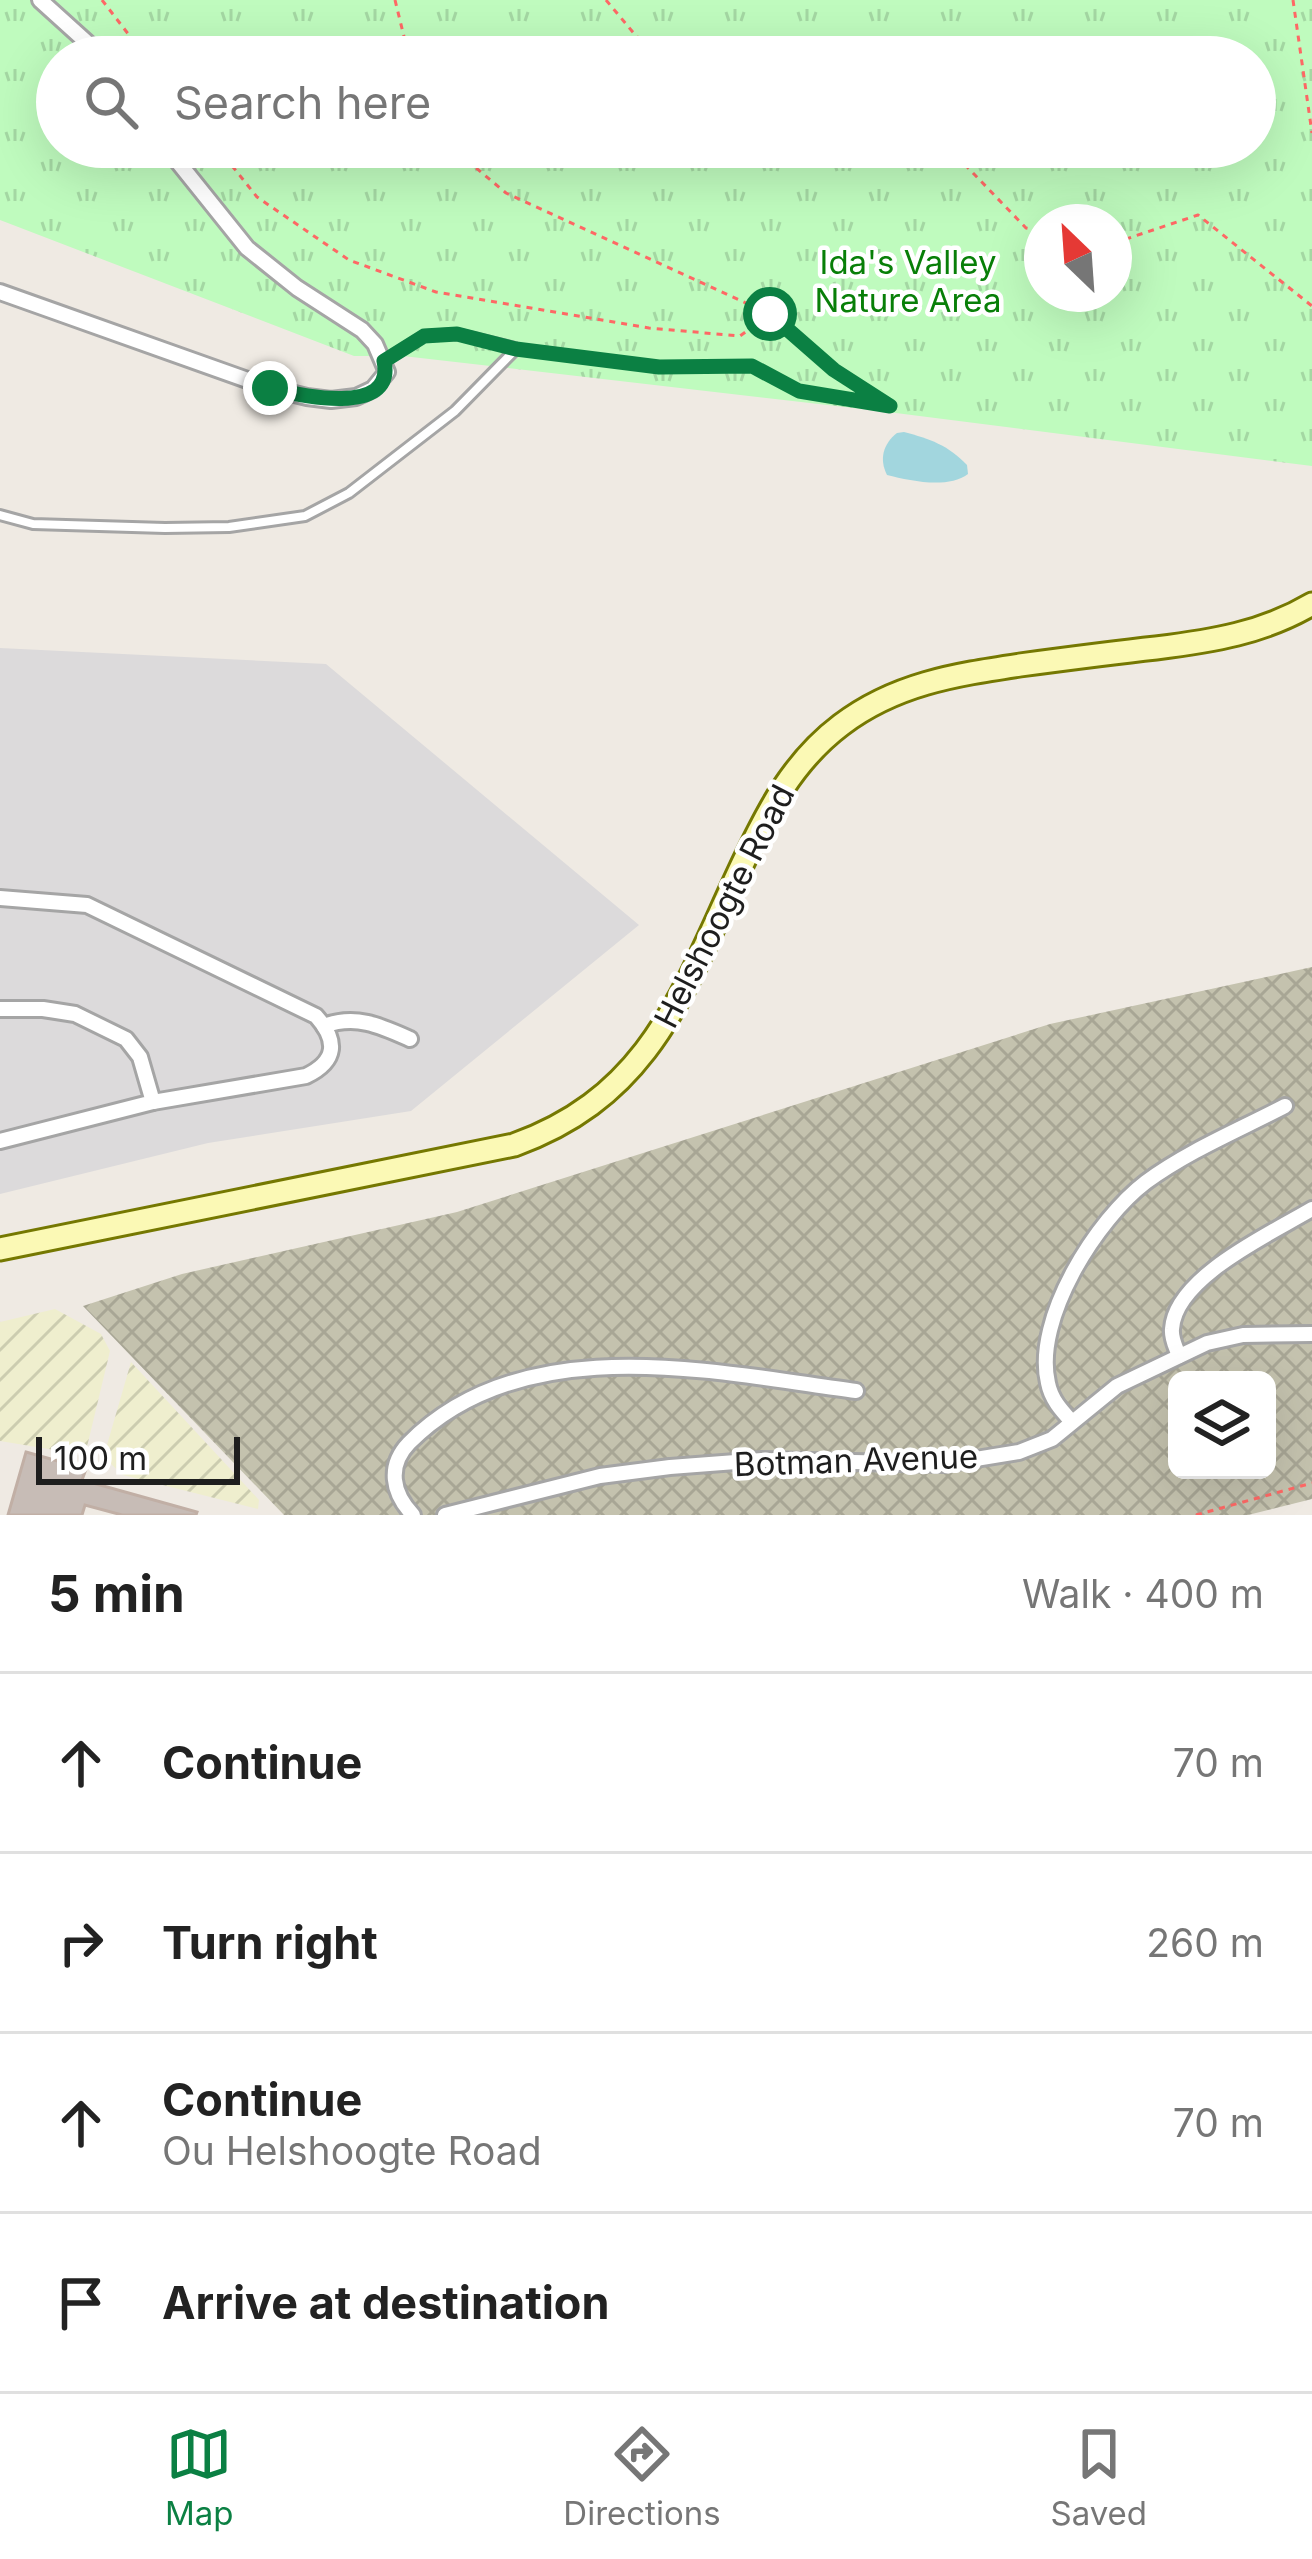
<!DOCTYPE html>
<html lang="en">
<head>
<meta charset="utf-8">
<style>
  body { margin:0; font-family:Inter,sans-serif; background:#f2f2f2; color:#222 }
  .controls { position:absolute; right:36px; bottom:36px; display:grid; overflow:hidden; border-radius:18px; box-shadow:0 12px 48px #0002 }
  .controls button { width:108px; height:108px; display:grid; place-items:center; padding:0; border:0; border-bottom:3px solid #e0e0e0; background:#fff; color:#222; font:60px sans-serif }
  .compass { position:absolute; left:1024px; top:204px; width:108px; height:108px; border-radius:50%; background:#fff; box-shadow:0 12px 48px #0002; rotate:335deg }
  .scale { position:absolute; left:36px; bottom:30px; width:204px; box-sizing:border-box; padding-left:12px; border:6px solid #1e1e1e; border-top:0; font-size:33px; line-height:42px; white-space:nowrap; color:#1e1e1e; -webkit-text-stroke:9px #fff; paint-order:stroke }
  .stop { position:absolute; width:36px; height:36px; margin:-27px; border:9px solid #0b8043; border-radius:50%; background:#fff }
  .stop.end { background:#0b8043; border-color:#fff; box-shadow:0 3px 12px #0008 }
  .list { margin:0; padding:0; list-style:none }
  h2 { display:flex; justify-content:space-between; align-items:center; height:156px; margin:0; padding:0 48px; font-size:51px }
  h2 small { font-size:39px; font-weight:400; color:#767676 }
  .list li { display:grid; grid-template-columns:78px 1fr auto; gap:36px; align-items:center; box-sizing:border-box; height:180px; padding:0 48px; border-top:3px solid #e0e0e0 }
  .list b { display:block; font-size:45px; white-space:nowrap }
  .list p { margin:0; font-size:39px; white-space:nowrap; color:#767676 }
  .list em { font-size:39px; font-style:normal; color:#767676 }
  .icon { flex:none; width:66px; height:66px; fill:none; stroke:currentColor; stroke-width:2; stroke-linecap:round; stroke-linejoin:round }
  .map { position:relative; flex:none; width:1312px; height:1515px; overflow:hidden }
  .search { position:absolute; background:#fff; box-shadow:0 12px 48px #0002; left:36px; right:36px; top:36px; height:132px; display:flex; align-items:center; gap:30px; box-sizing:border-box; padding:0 42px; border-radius:66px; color:#767676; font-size:45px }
  .sheet { height:876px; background:#fff }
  nav { display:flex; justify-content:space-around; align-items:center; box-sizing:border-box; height:168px; border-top:3px solid #e0e0e0; background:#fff; font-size:33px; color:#767676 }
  nav a { display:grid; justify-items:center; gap:6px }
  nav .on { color:#0b8043 }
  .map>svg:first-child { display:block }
  .residential { fill:#dcdadb }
  .construction { fill:url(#construction-cross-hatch); fill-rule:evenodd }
  .farmland { fill:url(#farmland-furrows) }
  .park { fill:url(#park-tufts); fill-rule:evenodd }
  .water { fill:#a2d6de }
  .building { fill:#c7bcb6; stroke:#c1afa5; stroke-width:3 }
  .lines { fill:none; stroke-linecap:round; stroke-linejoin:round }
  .lane-casing { stroke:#a5a5a5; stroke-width:14 }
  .street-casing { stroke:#a5a5a5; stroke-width:20 }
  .secondary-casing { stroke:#757801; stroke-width:27 }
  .path { stroke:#fe6865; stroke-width:3; stroke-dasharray:6 6; stroke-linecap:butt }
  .lane { stroke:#fff; stroke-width:8 }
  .street { stroke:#fff; stroke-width:14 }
  .secondary { stroke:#fbf9b5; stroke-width:21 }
  .route { stroke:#0b8043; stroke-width:15 }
  .labels { text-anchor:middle; stroke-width:9; stroke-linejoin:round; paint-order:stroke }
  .park-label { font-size:33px; fill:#087f08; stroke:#fff }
  .street-label { font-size:33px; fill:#1e1e1e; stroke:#fff }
</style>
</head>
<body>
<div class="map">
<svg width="1312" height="1515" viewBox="0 0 1312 1515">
  <defs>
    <pattern id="construction-cross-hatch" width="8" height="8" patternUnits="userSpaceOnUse" patternTransform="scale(3)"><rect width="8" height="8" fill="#c4c2ae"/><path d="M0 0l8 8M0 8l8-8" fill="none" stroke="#a8a695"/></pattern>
    <pattern id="farmland-furrows" width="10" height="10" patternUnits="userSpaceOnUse" patternTransform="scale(3)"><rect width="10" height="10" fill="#efeece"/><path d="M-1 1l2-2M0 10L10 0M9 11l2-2" fill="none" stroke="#ccccb0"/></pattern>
    <pattern id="park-tufts" width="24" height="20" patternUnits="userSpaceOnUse" patternTransform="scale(3)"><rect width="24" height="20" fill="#bffbbe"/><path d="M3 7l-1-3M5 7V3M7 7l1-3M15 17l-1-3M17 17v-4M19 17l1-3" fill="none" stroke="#a4d7a3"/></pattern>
  </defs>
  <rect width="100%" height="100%" fill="#efeae3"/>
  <polygon class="residential" points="0,648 326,664 639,925 411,1111 208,1143 0,1194"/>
  <path class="construction" d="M 1312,967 L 1312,1499 L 1248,1515 L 284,1515 L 83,1306 L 182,1274 L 457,1212 L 1050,1024 ZM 1177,1380 L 1267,1380 L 1267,1470 L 1177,1470 Z"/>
  <g class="farmland">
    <polygon points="55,1309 101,1334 110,1351 85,1455 0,1441 0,1322"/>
    <polygon points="131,1362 259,1500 258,1509 123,1475 112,1465 107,1456 107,1445"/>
  </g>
  <path class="park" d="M 0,0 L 1312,0 L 1312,466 L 888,412 L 403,356 L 354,356 L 0,220 ZM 57,57 L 1255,57 L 1255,147 L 57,147 ZM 1042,222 L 1114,222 L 1114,294 L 1042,294 Z"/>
  <path class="water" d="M 904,432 C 930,439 948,445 967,465 L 968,474 C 948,489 911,481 887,475 C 879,459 883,444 897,433 Z"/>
  <polygon class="building" points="26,1452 86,1469 82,1480 197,1512 196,1515 122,1515 85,1505 82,1515 8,1515"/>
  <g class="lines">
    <g class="lane-casing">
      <g id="lane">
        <polyline points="384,361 424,336 457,334 515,348"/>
        <polyline points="0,515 33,524 165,528 229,527 305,516 349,493 455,411 516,349"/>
      </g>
    </g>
    <g class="street-casing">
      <g id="street">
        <polyline points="40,0 103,57"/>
        <polyline points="0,292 270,388 307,397 331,400 356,397 373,389 387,372 375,344 362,330 297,288 247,248 166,147"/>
        <path d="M 0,898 L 87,905 L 316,1016 C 338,1041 337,1061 306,1076 L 153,1102"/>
        <polyline points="0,1009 43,1009 75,1014 126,1039 140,1057 153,1102 0,1141"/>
        <path d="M 324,1026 C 356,1014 381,1026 410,1039"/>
        <path d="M 1179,1356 C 1176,1347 1171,1339 1172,1329 C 1175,1277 1272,1233 1312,1209"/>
        <path d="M 1072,1422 C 1061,1410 1051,1399 1048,1383 C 1033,1319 1097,1219 1146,1182 C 1188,1151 1239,1130 1285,1106"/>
        <path d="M 413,1515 C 392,1493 387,1466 409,1443 C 523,1328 714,1372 856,1391"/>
        <polyline points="445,1515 600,1476 670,1467 762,1460 945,1464 1019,1452 1052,1439 1117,1386 1207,1343 1243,1335 1312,1334"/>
      </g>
    </g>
    <g class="secondary-casing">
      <path id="secondary" d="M 0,1249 L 514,1145 C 653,1095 684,988 742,865 C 767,812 792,762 841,725 C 895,684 954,675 1020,665 C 1065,659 1110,653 1156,648 C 1212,641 1263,633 1312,604"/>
    </g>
    <g class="path">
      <polyline points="102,0 146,57"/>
      <polyline points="395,0 409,57"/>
      <polyline points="606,0 637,37 691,57"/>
      <polyline points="1293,0 1312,133"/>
      <polyline points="217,147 257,197 349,260 436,292 649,328 740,336 770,314 506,193 451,147"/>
      <polyline points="948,147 1026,228 1042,231"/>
      <polyline points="1114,243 1198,215 1312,306"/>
      <polyline points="529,350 659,367 752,366 799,390 890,406 834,370 771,316"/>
      <polyline points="1196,1515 1312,1483"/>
    </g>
    <use href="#lane" class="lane"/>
    <use href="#street" class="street"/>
    <use href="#secondary" class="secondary"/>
  </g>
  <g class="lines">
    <path class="route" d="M 270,388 C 297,395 396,418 384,361 L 424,336 L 457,334 L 516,349 L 659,367 L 752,366 L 799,391 L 890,406 L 834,370 L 770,314"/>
  </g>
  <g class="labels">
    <g class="park-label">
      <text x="908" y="274">Ida's Valley<tspan x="908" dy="38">Nature Area</tspan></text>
    </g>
    <g class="street-label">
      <text transform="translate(724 906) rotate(-63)" y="12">Helshoogte Road</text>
      <text transform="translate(856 1460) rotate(-2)" y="12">Botman Avenue</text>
    </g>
  </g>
</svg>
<div class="controls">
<button><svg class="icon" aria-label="layers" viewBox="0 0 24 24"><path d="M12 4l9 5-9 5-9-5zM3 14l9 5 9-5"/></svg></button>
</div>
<svg class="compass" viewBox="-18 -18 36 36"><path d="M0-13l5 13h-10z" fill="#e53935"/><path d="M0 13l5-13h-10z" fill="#767676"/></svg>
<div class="scale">100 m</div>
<div class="stop" style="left:770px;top:314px"></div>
<div class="stop end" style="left:270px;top:388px"></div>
<div class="search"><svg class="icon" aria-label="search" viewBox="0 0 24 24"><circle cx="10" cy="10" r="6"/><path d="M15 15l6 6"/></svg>Search here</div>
</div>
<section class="sheet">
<h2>5 min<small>Walk · 400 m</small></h2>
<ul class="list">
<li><svg class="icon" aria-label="ahead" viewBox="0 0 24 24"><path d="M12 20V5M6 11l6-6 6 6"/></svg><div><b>Continue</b></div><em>70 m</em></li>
<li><svg class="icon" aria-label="right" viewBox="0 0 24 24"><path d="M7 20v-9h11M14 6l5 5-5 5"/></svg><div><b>Turn right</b></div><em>260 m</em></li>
<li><svg class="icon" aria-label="ahead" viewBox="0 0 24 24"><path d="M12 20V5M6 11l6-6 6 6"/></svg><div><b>Continue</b><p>Ou Helshoogte Road</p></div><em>70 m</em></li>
<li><svg class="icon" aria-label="arrive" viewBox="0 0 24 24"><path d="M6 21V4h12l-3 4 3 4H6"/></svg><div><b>Arrive at destination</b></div></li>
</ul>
</section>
<nav>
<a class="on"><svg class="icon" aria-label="map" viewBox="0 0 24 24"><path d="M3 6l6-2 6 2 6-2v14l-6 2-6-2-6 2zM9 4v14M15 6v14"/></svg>Map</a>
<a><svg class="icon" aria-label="directions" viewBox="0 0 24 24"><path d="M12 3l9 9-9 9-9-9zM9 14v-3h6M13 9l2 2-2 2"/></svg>Directions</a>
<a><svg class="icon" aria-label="saved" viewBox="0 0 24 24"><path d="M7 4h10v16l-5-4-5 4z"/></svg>Saved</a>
</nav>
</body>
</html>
